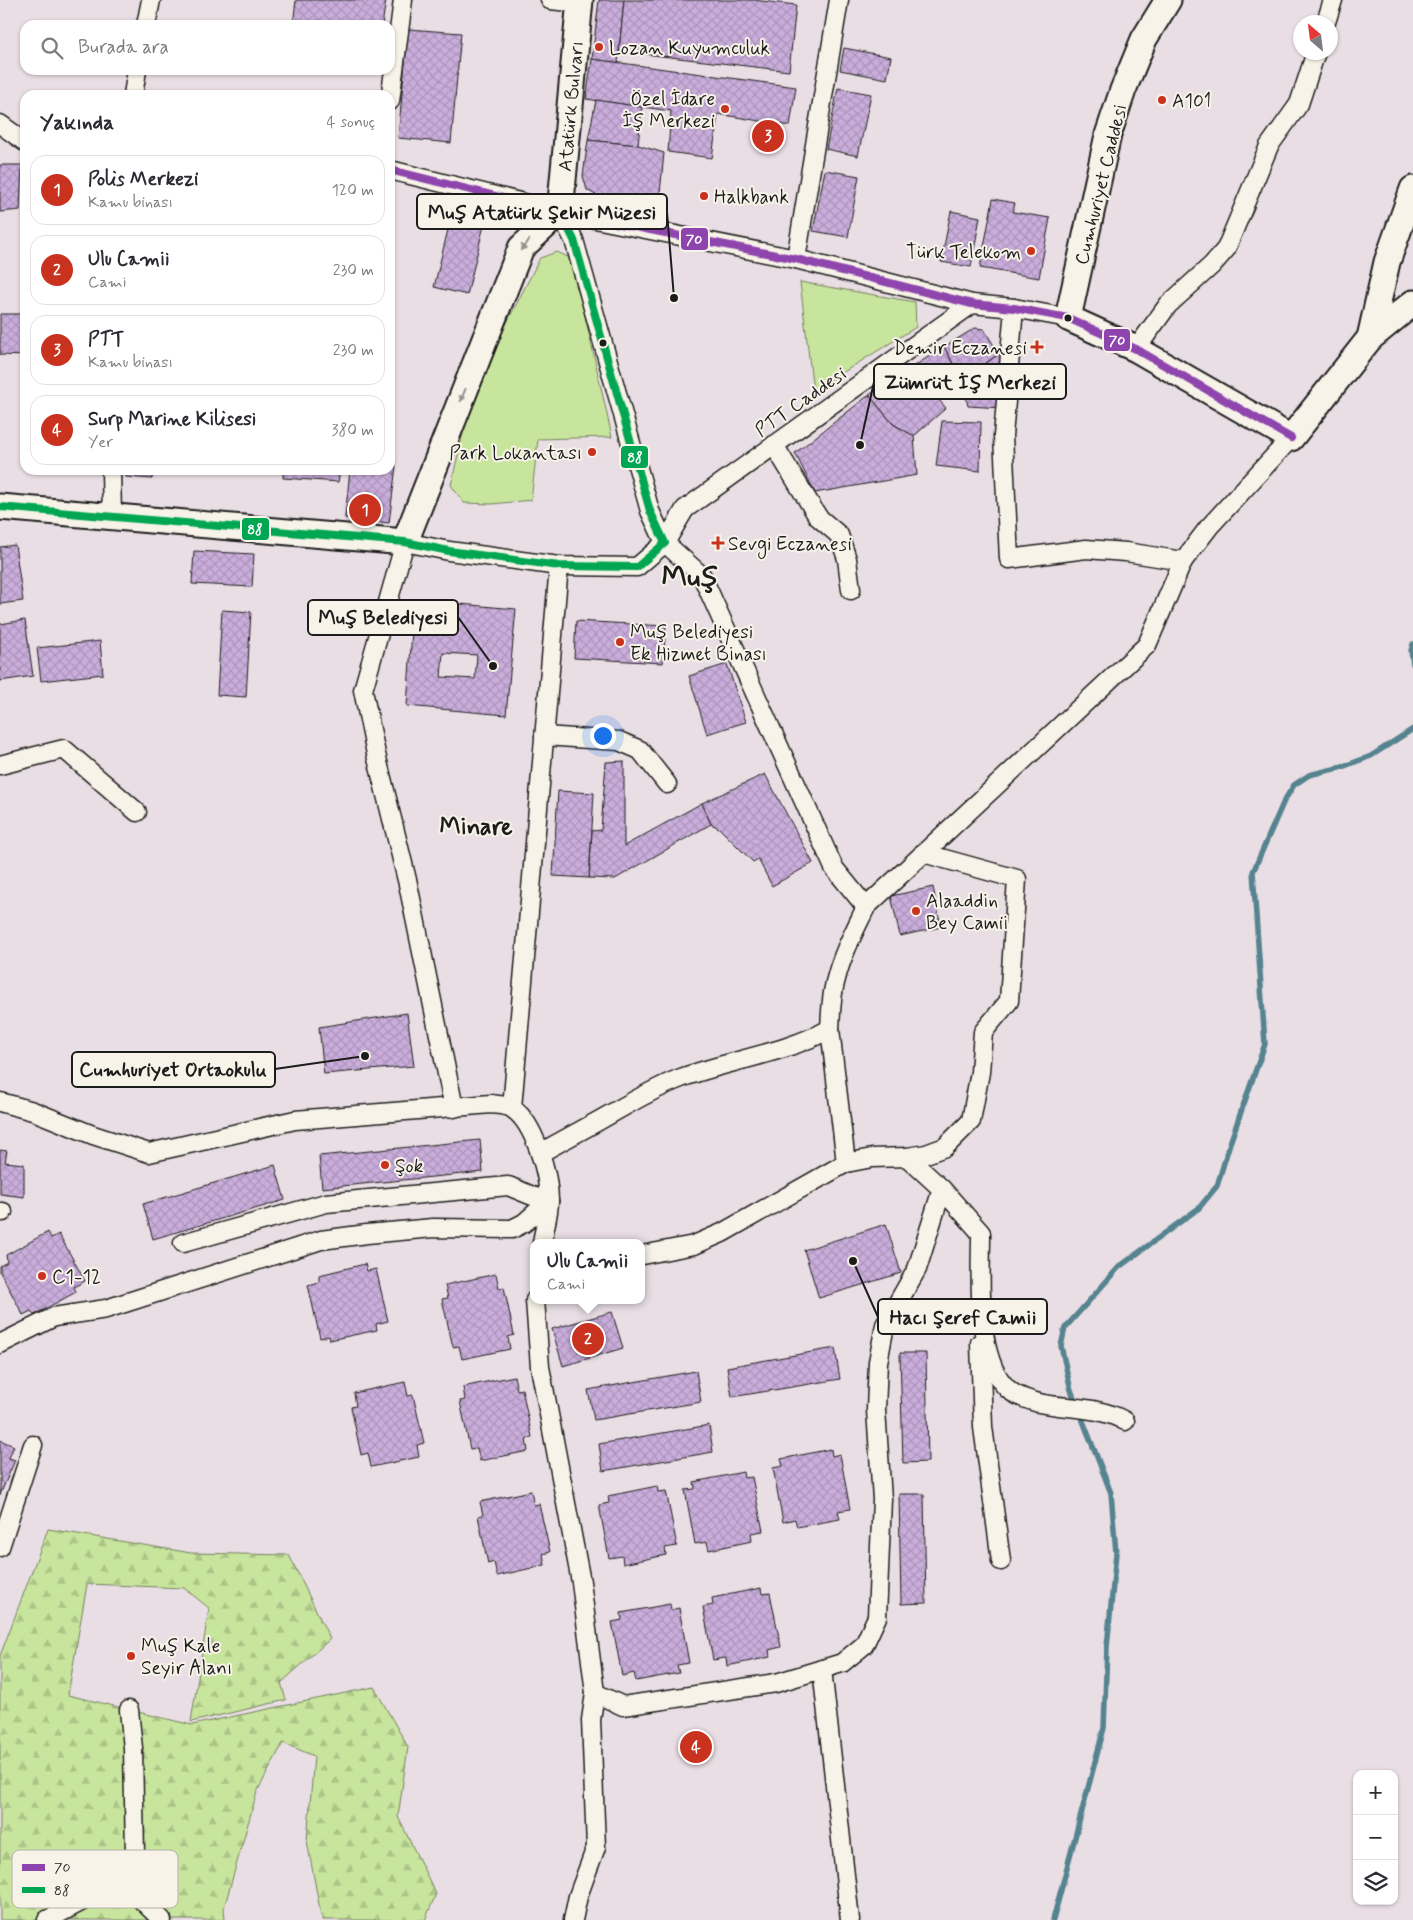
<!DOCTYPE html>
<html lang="tr">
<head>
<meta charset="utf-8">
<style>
  body { margin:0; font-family:Mynerve,sans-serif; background:#f2f2f3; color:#2b2b33 }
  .controls { position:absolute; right:15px; bottom:15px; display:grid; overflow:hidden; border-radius:10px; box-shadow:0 1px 4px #0004 }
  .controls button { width:45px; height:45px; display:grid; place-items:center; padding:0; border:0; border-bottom:1px solid #e1e1e2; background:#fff; color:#2b2b33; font:25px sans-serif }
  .compass { position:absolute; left:1293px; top:15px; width:45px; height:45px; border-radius:50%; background:#fff; box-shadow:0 1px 4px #0004; rotate:332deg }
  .you { position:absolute; left:602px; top:735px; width:18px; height:18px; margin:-12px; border:4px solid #fff; border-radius:50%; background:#1a73e8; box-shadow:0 0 0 8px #1a73e833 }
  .badge { display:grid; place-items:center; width:32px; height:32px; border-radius:50%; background:#c8321e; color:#fff; font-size:16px; font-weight:700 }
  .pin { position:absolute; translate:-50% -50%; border:2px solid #fff; box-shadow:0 1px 5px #0006 }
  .popup { position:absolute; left:530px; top:1239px; width:115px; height:65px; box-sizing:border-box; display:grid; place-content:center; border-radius:10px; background:#fff; filter:drop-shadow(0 1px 4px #0005); font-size:16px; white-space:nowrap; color:#7c7c81 }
  .popup b { font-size:19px; color:#2b2b33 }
  .popup::after { content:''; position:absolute; left:50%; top:100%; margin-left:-10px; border:10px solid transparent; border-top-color:#fff }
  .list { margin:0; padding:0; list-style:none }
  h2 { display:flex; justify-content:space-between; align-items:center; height:65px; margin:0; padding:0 20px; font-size:21px }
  h2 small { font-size:16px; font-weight:400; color:#7c7c81 }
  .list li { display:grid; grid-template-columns:32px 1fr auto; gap:15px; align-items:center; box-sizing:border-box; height:70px; margin:0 10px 10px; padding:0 10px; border:1px solid #e1e1e2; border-radius:15px }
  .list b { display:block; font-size:19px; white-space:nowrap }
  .list p { margin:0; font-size:16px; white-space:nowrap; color:#7c7c81 }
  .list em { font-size:16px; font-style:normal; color:#7c7c81 }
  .icon { flex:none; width:28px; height:28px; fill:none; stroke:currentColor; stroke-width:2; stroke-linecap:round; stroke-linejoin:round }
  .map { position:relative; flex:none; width:1413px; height:1920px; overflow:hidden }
  .search { position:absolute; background:#fff; box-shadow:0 1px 4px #0004; left:20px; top:20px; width:375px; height:55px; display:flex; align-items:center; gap:12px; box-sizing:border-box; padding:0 18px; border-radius:15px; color:#7c7c81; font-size:19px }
  .panel { position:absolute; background:#fff; box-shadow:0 1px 4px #0004; left:20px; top:90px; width:375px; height:385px; border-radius:15px }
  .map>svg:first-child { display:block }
  .forest { fill:url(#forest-firs); stroke:#72805c }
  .green { fill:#c8e59d; stroke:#72805c }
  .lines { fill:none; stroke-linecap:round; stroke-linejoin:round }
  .stream { stroke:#55838f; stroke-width:5.5 }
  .building { fill:url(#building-cross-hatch); stroke:#1c1c1c; fill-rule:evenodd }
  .street-casing { stroke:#1c1c1c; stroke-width:21 }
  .secondary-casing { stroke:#1c1c1c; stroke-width:29 }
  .street { stroke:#f7f3e8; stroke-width:18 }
  .secondary { stroke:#f7f3e8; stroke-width:25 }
  .bus-1-casing { stroke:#f7f3e8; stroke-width:11 }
  .bus-2-casing { stroke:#f7f3e8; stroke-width:11 }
  .bus-1 { stroke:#8e44ad; stroke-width:8 }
  .bus-2 { stroke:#00a651; stroke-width:8 }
  .oneway { fill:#94928c }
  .poi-dot { fill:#c8321e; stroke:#f7f3e8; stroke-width:2 }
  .bus-dot { fill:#1c1c1c; stroke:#f7f3e8; stroke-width:2 }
  .labels { text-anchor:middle; stroke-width:4; stroke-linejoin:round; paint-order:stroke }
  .poi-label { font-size:19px; fill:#1c1c1c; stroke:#f7f3e8; text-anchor:start }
  .street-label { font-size:19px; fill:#1c1c1c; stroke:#f7f3e8 }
  .district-label { font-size:24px; font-weight:bold; fill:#1c1c1c; stroke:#f7f3e8 }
  .town-label { font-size:29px; font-weight:bold; fill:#1c1c1c; stroke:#f7f3e8 }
  .key { fill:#f7f3e8; stroke:#b5b2ab; stroke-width:1 }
  .key-label { font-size:14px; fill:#1c1c1c }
  .leader { fill:none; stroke:#1c1c1c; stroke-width:2 }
  .callout-dot { fill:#1c1c1c; stroke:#f7f3e8; stroke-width:2 }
  .callout { fill:#f7f3e8; stroke:#1c1c1c; stroke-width:2 }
  .callout-label { font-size:20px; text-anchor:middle; font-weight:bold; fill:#1c1c1c }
  .line-badge { stroke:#f7f3e8; stroke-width:2 }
  .badge-label { font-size:14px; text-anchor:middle; font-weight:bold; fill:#fff }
</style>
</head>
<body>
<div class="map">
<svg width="1413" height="1920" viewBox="0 0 1413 1920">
  <defs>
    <pattern id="forest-firs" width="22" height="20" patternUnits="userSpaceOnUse" patternTransform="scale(1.25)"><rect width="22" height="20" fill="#c8e59d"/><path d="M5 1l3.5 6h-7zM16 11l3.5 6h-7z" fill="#abc487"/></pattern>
    <pattern id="building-cross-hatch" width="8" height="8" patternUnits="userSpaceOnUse" patternTransform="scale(1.25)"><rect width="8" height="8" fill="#c9addb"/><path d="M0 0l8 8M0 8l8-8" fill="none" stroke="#ac94bb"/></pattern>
  </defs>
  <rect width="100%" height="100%" fill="#e9dee4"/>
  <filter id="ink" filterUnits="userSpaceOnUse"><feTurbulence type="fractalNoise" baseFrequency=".02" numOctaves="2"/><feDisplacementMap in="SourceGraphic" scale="10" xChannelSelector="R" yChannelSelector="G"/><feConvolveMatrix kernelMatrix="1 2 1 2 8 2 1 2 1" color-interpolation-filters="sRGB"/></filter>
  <g filter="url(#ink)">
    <polygon class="forest" points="48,1529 191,1553 289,1555 330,1639 281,1683 286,1700 191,1722 209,1608 184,1588 87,1584 68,1695 192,1725 374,1687 408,1747 398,1817 436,1894 425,1920 322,1920 307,1841 314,1756 283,1743 257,1792 224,1908 225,1920 0,1920 0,1656"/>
    <g class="green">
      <polygon points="557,252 570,258 579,289 612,437 538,439 531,500 492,504 464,503 451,485 467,415 493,350 540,258"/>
      <polygon points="800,282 915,302 916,327 813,391"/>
    </g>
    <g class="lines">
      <g class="stream">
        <polyline points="1413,644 1411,651 1413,664"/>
        <polyline points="1053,1920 1104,1728 1107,1647 1116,1553 1111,1493 1071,1390 1061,1346 1065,1328 1119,1267 1199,1208 1217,1186 1230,1143 1265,1044 1253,872 1284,801 1294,785 1309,775 1342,767 1371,756 1413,729"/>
      </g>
    </g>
    <g class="building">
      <polygon points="296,0 386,0 382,25 293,25"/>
      <polygon points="599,0 624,0 618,63 592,59"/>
      <polygon points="624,0 753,0 796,5 789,71 619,51"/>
      <polygon points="408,29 461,33 451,143 398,138"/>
      <polygon points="844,48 891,57 887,79 840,70"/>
      <polygon points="592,59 796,87 790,126 718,114 712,158 668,152 671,111 586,99"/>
      <polygon points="838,88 871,94 858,156 826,149"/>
      <polygon points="596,100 642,107 638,145 588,140"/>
      <polygon points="588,140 638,145 664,153 659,203 599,197 587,190 583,176"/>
      <polygon points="0,165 22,165 20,210 0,212"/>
      <polygon points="825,170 859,176 848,237 813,231"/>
      <polygon points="993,199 1015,203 1013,212 1050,218 1039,278 980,268"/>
      <polygon points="454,205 487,213 467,295 434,287"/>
      <polygon points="951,211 980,217 971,267 941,262"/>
      <polygon points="0,314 25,314 25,356 0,355"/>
      <polygon points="975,328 984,329 999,354 962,380 944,347"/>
      <polygon points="944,347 962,380 938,399 911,368"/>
      <polygon points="999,354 1004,360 1002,408 968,406 962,380"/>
      <polygon points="911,368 946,408 914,436 893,424 869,395"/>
      <polygon points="869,395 893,424 914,436 917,475 815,493 795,453"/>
      <polygon points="942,421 981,422 980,471 936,466"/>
      <polygon points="390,465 396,466 389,523 345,518 350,470 390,470"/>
      <polygon points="126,470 153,470 152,479 126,477"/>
      <polygon points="283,470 340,470 338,482 283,478"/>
      <polygon points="15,545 23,601 0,604 0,547"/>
      <polygon points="194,551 254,554 252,587 192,584"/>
      <path d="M 414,600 L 516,609 L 506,715 L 407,706 ZM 443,653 L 477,655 L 475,679 L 441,677 Z"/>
      <polygon points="222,610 251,612 246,697 217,695"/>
      <polygon points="25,620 33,676 0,681 0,624"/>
      <polygon points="576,621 666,626 663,663 574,658"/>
      <polygon points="100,641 103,674 41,681 37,648"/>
      <polygon points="727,664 746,722 707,734 689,676"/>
      <polygon points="624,761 624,846 702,803 711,824 615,879 589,878 592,831 601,830 606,762"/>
      <polygon points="765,774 813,863 772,886 758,859 753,862 719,828 711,824 702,803"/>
      <polygon points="558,791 594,793 589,878 553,876"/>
      <polygon points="933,887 941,927 900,936 891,896"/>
      <polygon points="407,1013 414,1066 324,1074 319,1027"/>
      <polygon points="480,1140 483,1172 322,1188 319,1156"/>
      <polygon points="0,1150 7,1151 5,1162 24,1164 24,1197 0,1194"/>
      <polygon points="275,1165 285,1200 153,1239 143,1204"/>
      <polygon points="886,1224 901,1273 819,1298 804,1250"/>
      <polygon points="48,1232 51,1238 59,1234 85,1281 74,1287 76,1292 34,1315 31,1311 23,1315 0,1272 0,1266 7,1262 6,1255"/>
      <polygon points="365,1264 367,1271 376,1269 388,1321 376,1324 377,1330 330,1340 329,1336 320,1338 308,1285 319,1282 319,1275"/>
      <polygon points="496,1274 499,1288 504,1287 514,1335 508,1337 510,1349 462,1359 459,1346 453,1347 442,1299 448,1298 445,1285"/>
      <polygon points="612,1312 623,1348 563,1366 552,1329"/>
      <polygon points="835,1348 840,1379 732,1397 727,1367"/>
      <polygon points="900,1353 926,1353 928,1462 903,1463"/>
      <polygon points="696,1371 701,1402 594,1420 588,1390"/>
      <polygon points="514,1376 517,1390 522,1389 532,1437 526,1439 528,1451 480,1461 477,1448 470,1449 460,1401 465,1400 463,1387"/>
      <polygon points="405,1382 408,1396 413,1395 424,1443 417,1445 419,1457 371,1467 368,1453 361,1455 351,1407 356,1406 354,1393"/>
      <polygon points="709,1425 713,1452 603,1471 599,1444"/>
      <polygon points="0,1440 14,1446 9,1458 15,1460 0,1495"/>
      <polygon points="831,1449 832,1456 840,1454 850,1509 838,1511 840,1519 797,1527 795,1519 783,1522 773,1468 783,1466 781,1459"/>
      <polygon points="743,1472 744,1478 752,1477 763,1531 751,1533 752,1541 709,1550 707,1542 695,1544 685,1490 695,1489 694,1482"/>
      <polygon points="657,1486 658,1492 666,1491 677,1546 665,1548 666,1555 623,1564 622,1556 609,1558 599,1505 609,1503 608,1496"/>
      <polygon points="531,1491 534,1505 539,1504 550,1552 543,1554 545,1565 497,1576 494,1562 488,1564 478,1516 483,1515 480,1502"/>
      <polygon points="899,1494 924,1494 926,1603 901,1604"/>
      <polygon points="761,1588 762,1594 770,1593 781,1647 769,1650 770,1657 727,1666 726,1658 713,1660 703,1607 713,1605 712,1598"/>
      <polygon points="670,1604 671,1610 679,1608 689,1663 677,1665 679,1673 636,1681 634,1673 622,1676 612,1622 622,1620 621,1613"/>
    </g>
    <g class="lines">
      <g class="street-casing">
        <g id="street">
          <polyline points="550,0 580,3"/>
          <polyline points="1326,22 1333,0"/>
          <polyline points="146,25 151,0"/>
          <polyline points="133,95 137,70"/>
          <polyline points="390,101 403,0"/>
          <polyline points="0,124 25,142"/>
          <polyline points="390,170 560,212 796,259 972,304 1014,308 1068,318"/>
          <polyline points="796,259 839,0"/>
          <polyline points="1014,308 1003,436 1009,559 1086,549 1126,552 1183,561"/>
          <polyline points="1136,349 1168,305 1212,265 1226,249 1269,146 1299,104 1316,52"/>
          <polyline points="774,445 818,517 839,535 847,559 851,590"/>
          <polyline points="111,470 112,516"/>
          <polyline points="544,736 619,741 640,750 667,784"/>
          <polyline points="0,765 64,749 137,812"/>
          <polyline points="866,907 834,868 702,576 665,543 685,509 972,304"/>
          <path d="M 0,1102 L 33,1111 L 93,1135 L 149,1153 L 295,1120 L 491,1104 C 497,1105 508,1105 513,1109 C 535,1124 549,1175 549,1201 C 549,1214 544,1229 542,1243"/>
          <polyline points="454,1108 408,884 376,754 363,690 405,542 449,551 559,566 637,567 665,543 650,511 574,240 560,212"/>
          <polyline points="512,1108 559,566"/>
          <path d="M 540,1153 C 560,1142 580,1131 600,1120 C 627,1105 652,1089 681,1078 C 730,1060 783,1054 830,1029"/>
          <polyline points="907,1157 926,1154 945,1147 971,1121 980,1072 983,1032 1009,1001 1017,879 923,853"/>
          <path d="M 846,1163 L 872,1158 L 907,1157 L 942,1189 L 981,1233 C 981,1275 975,1354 1005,1386 C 1012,1395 1028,1400 1039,1403 C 1067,1409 1099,1406 1125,1421"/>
          <polyline points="0,1212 3,1212"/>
          <path d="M 183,1243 L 326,1203 L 508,1186 C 522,1191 534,1198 549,1201"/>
          <path d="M 642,1255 L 694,1245 L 722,1233 L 846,1163 L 830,1029 C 831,1013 831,995 836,979 C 842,954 855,930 866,907 L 1147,645 L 1183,561 L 1209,527 L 1291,438"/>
          <polyline points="535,1300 540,1367 581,1582 595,1693 591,1720 596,1847 578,1896 573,1920"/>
          <polyline points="980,1343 983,1427 1001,1561"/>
          <polyline points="0,1344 54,1317 106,1309 321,1240 367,1234 433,1228 512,1229 524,1223 549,1201"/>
          <polyline points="0,1547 33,1445"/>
          <polyline points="822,1669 850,1920"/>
          <polyline points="595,1693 623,1706 776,1683 842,1663 864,1645 877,1617 882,1499 876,1410 878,1362 885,1325 917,1269 942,1189"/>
          <polyline points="116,1875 162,1920"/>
          <polyline points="47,1920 101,1891 135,1854 133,1748 129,1710"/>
        </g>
      </g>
      <g class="secondary-casing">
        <g id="secondary">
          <polyline points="1168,0 1144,39 1123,90 1108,135 1068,318 1136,349 1291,438 1370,338 1413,303"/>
          <polyline points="1370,338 1387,262 1413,189"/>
          <path id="s1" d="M 0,507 L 405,542 L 521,248 L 560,212 L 580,0"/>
        </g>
      </g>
      <use href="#street" class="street"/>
      <use href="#secondary" class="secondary"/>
      <g class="bus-1-casing">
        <polyline id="bus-1" points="390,170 560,212 796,259 972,304 1014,308 1068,318 1136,349 1291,438"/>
      </g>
      <g class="bus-2-casing">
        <polyline id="bus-2" points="0,507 405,542 449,551 559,566 637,567 665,543 650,511 574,240 560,212"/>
      </g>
      <use href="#bus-1" class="bus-1"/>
      <use href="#bus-2" class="bus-2"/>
    </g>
    <defs><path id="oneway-solid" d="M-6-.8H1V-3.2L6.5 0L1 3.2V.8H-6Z" transform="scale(1.25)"/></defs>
    <g class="oneway">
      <use href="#oneway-solid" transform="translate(525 245) rotate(131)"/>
      <use href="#oneway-solid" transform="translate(463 395) rotate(112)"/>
    </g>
  </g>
  <g class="poi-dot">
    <circle cx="599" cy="47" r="5"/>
    <circle cx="1162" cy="100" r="5"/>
    <circle cx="725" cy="109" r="5"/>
    <circle cx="704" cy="196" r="5"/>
    <circle cx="1031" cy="251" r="5"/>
    <path d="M1034.5 339.5h5v5h5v5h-5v5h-5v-5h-5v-5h5z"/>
    <circle cx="592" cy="452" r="5"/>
    <path d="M715.5 535.5h5v5h5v5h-5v5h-5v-5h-5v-5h5z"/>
    <circle cx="620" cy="642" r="5"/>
    <circle cx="916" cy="911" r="5"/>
    <circle cx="385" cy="1165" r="5"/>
    <circle cx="42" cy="1276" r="5"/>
    <circle cx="131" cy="1656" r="5"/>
  </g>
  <g class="bus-dot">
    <circle cx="1068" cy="318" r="4.5"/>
    <circle cx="603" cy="343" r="4.5"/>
  </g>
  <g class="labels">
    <g class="poi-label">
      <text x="609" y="54">Lozan Kuyumculuk</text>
      <text x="715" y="105" text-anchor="end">Özel İdare<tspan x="715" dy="22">İş Merkezi</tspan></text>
      <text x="1172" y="107">A101</text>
      <text x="714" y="203">Halkbank</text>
      <text x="1021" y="258" text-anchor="end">Türk Telekom</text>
      <text x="1027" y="354" text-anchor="end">Demir Eczanesi</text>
      <text x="582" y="459" text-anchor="end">Park Lokantası</text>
      <text x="728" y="550">Sevgi Eczanesi</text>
      <text x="630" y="638">Muş Belediyesi<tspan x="630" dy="22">Ek Hizmet Binası</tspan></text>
      <text x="926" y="907">Alaaddin<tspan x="926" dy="22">Bey Camii</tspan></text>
      <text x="395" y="1172">Şok</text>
      <text x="52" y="1283">C1-12</text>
      <text x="141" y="1652">Muş Kale<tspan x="141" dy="22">Seyir Alanı</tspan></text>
    </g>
    <g class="street-label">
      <text dy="7" stroke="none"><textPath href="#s1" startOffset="882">Atatürk Bulvarı</textPath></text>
      <text transform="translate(1100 184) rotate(-76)" y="7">Cumhuriyet Caddesi</text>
      <text transform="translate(800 401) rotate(-35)" y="7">PTT Caddesi</text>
    </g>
    <g class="district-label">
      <text x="476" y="834">Minare</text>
    </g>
    <g class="town-label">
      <text x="690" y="586">Muş</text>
    </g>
  </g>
  <rect x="12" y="1850" width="166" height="58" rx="8" class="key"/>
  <rect x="22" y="1864" width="23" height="7" fill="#8e44ad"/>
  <rect x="22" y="1887" width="23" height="6" fill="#00a651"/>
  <g class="key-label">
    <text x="54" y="1872">70</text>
    <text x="54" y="1895">88</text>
  </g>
  <path class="leader" d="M674 298L667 212M860 445L874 382M493 666L458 617M365 1056L275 1069M853 1261L878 1317"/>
  <g class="callout-dot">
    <circle cx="674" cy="298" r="5"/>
    <circle cx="860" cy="445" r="5"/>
    <circle cx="493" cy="666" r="5"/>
    <circle cx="365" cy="1056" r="5"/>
    <circle cx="853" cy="1261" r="5"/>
  </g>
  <g class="callout">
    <rect x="417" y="194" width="250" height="35" rx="5"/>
    <rect x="874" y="364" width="192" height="35" rx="5"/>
    <rect x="308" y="600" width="150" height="35" rx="5"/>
    <rect x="72" y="1052" width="203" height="35" rx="5"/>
    <rect x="878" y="1299" width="169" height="35" rx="5"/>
  </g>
  <g class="callout-label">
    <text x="542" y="219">Muş Atatürk Şehir Müzesi</text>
    <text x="970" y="389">Zümrüt İş Merkezi</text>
    <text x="383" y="624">Muş Belediyesi</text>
    <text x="173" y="1076">Cumhuriyet Ortaokulu</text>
    <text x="963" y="1324">Hacı Şeref Camii</text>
  </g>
  <g class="line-badge">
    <rect x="680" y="227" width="29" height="24" rx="5" fill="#8e44ad"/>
    <rect x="1103" y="328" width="28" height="24" rx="5" fill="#8e44ad"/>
    <rect x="620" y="445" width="29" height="24" rx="5" fill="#00a651"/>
    <rect x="241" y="517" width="29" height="24" rx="5" fill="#00a651"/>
  </g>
  <g class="badge-label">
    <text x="694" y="244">70</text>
    <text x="1117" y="345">70</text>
    <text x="635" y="462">88</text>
    <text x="255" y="534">88</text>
  </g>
</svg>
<div class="controls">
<button>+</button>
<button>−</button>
<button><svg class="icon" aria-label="layers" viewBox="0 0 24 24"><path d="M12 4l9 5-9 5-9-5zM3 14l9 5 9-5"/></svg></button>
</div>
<svg class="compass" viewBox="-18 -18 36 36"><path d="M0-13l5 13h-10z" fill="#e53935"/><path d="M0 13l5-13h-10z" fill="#7c7c81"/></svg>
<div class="you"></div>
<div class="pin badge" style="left:365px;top:510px">1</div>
<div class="pin badge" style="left:588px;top:1339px">2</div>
<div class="popup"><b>Ulu Camii</b>Cami</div>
<div class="pin badge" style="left:768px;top:136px">3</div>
<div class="pin badge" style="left:696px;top:1747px">4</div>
<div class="search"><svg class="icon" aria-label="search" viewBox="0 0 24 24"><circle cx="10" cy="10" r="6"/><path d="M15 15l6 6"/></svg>Burada ara</div>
<section class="panel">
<h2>Yakında<small>4 sonuç</small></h2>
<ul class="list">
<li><span class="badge">1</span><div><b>Polis Merkezi</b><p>Kamu binası</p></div><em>120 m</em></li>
<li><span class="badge">2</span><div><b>Ulu Camii</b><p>Cami</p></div><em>230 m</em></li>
<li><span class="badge">3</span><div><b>PTT</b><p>Kamu binası</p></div><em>230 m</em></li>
<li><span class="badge">4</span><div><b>Surp Marine Kilisesi</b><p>Yer</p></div><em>380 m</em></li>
</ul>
</section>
</div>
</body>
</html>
